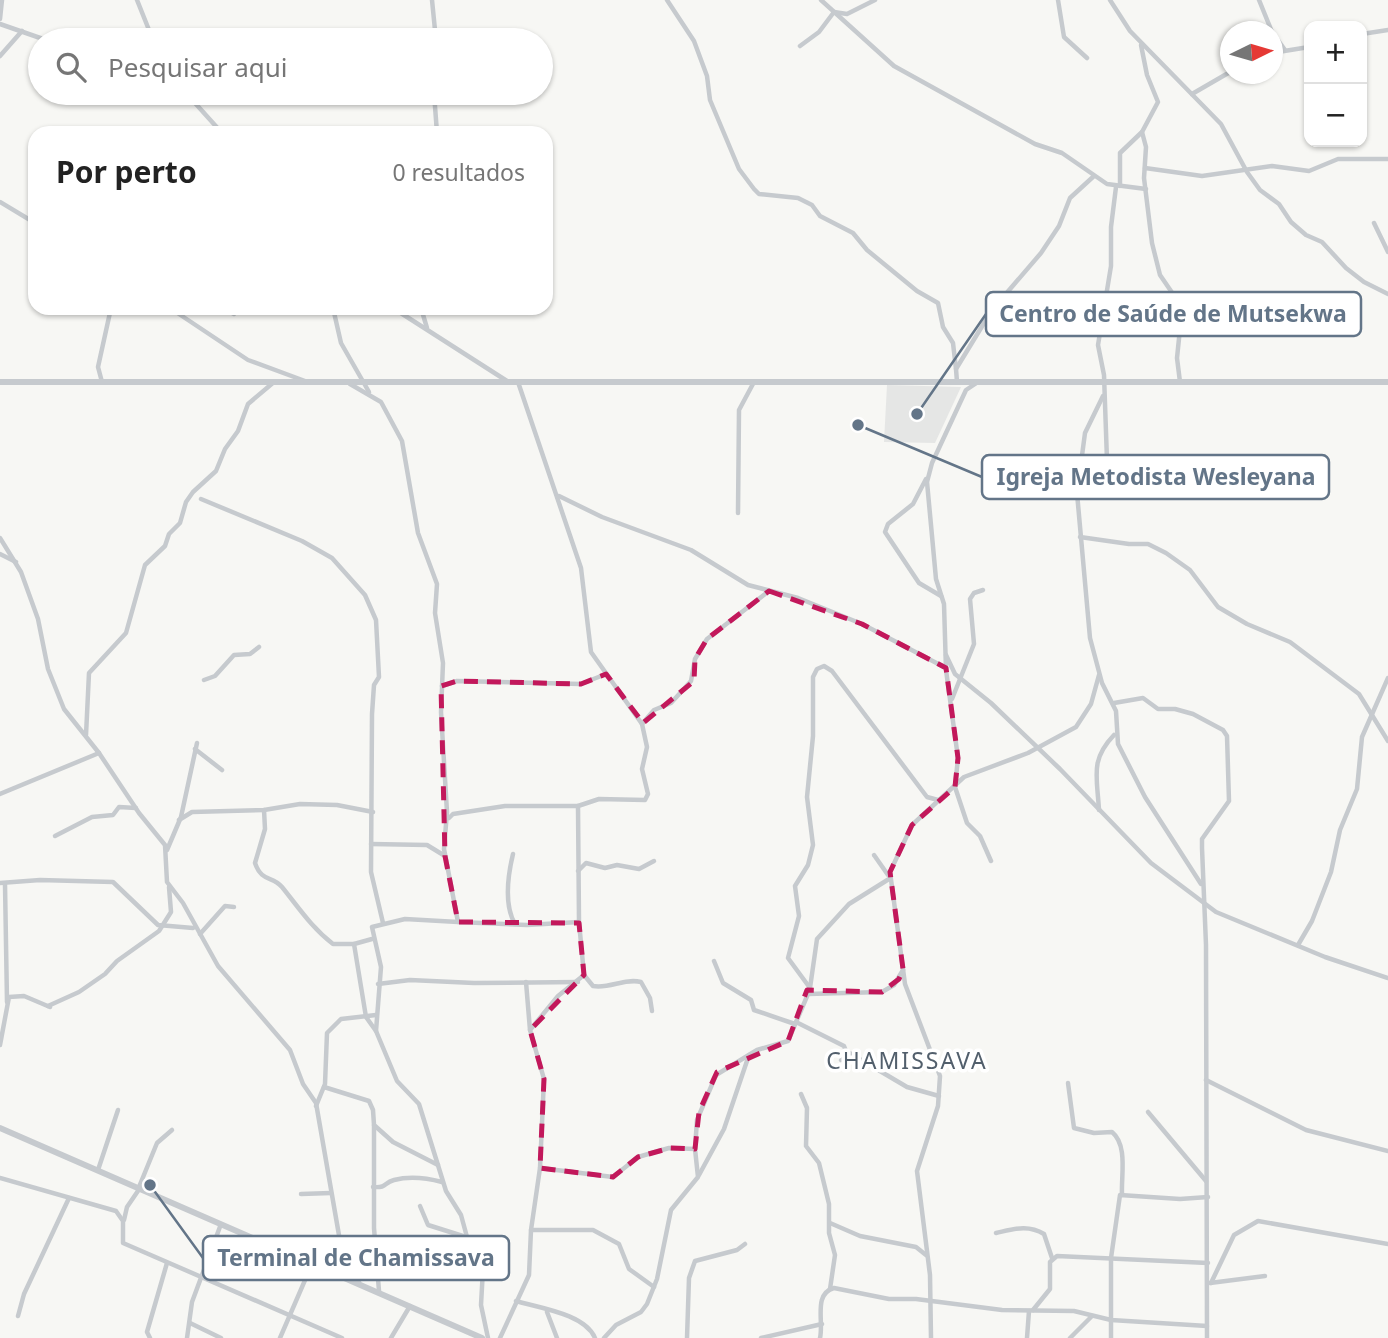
<!DOCTYPE html>
<html lang="pt">
<head>
<meta charset="utf-8">
<style>
  body { margin:0; font-family:"Noto Sans",sans-serif; background:#f6f6f6; color:#222 }
  .controls { position:absolute; right:21px; top:21px; display:grid; overflow:hidden; border-radius:14px; box-shadow:0 2px 5px #0004 }
  .controls button { width:63px; height:63px; display:grid; place-items:center; padding:0; border:0; border-bottom:2px solid #e0e0e0; background:#fff; color:#222; font:35px sans-serif }
  .compass { position:absolute; left:1220px; top:21px; width:63px; height:63px; border-radius:50%; background:#fff; box-shadow:0 2px 5px #0004; rotate:85deg }
  .list { margin:0; padding:0; list-style:none }
  h2 { display:flex; justify-content:space-between; align-items:center; height:91px; margin:0; padding:0 28px; font-size:30px }
  h2 small { font-size:23px; font-weight:400; color:#767676 }
  .icon { flex:none; width:38px; height:38px; fill:none; stroke:currentColor; stroke-width:2; stroke-linecap:round; stroke-linejoin:round }
  .map { position:relative; flex:none; width:1388px; height:1338px; overflow:hidden }
  .search { position:absolute; background:#fff; box-shadow:0 2px 5px #0004; left:28px; top:28px; width:525px; height:77px; display:flex; align-items:center; gap:18px; box-sizing:border-box; padding:0 24px; border-radius:38px; color:#767676; font-size:26px }
  .panel { position:absolute; background:#fff; box-shadow:0 2px 5px #0004; left:28px; top:126px; width:525px; height:189px; border-radius:21px }
  .map>svg:first-child { display:block }
  .built { fill:#e5e6e5 }
  .lines { fill:none; stroke-linecap:round; stroke-linejoin:round }
  .minor { stroke:#c6cace; stroke-width:4.5 }
  .tertiary { stroke:#c6cace; stroke-width:6 }
  .marked { fill:none; stroke:#c2185b; stroke-width:5; stroke-dasharray:14 9; stroke-linejoin:round }
  .labels { text-anchor:middle; stroke-width:7; stroke-linejoin:round; paint-order:stroke }
  .neighbourhood-label { font-size:23px; letter-spacing:2px; fill:#525f6c; stroke:#fff }
  .leader { fill:none; stroke:#637588; stroke-width:2.5 }
  .callout-dot { fill:#637588; stroke:#fff; stroke-width:2.5 }
  .callout { fill:#fff; stroke:#637588; stroke-width:2.5 }
  .callout-label { font-size:23px; text-anchor:middle; font-weight:bold; fill:#637588 }
</style>
</head>
<body>
<div class="map">
<svg width="1388" height="1338" viewBox="0 0 1388 1338">
  <rect width="100%" height="100%" fill="#f7f7f4"/>
  <polygon class="built" points="887,385 961,387 935,443 884,442"/>
  <g class="lines">
    <g class="minor">
      <polyline points="137,0 153,40"/>
      <polyline points="432,0 436,40"/>
      <polyline points="667,0 694,41 707,76 710,100 739,169 754,189 759,194 798,198 812,205 820,216 853,233 867,250 917,291 938,303 943,327 953,343 956,369"/>
      <polyline points="821,0 894,66 1035,144 1062,153 1107,184 1146,189"/>
      <polyline points="1058,0 1064,37 1087,58"/>
      <polyline points="1110,0 1130,31 1221,124 1247,172 1260,190 1279,204 1291,222 1306,235 1322,242 1346,268 1364,282 1388,294"/>
      <polyline points="1259,0 1272,32"/>
      <polyline points="0,19 2,0"/>
      <polyline points="0,24 46,40 150,32"/>
      <polyline points="1272,32 1285,50"/>
      <polyline points="1362,34 1388,30"/>
      <polyline points="800,46 819,32 834,12 847,14 875,0"/>
      <polyline points="1272,53 1309,47"/>
      <polyline points="0,56 22,31"/>
      <polyline points="186,93 222,133"/>
      <polyline points="434,93 437,133"/>
      <polyline points="1192,94 1230,72"/>
      <polyline points="1142,132 1146,147 1144,178 1152,243 1160,275 1173,294 1181,319 1177,358 1180,382"/>
      <polyline points="1145,168 1202,176 1272,166 1309,171 1338,159 1388,159"/>
      <polyline points="1120,186 1120,153 1142,132 1158,102 1147,75 1141,45"/>
      <polyline points="0,202 35,223"/>
      <polyline points="1374,223 1388,252"/>
      <polyline points="170,308 248,360 305,381"/>
      <polyline points="222,308 234,314"/>
      <polyline points="333,308 341,343 369,392"/>
      <polyline points="393,308 507,381"/>
      <polyline points="421,308 427,328"/>
      <polyline points="102,382 98,367 111,308"/>
      <polyline points="518,382 581,568 591,652 642,724 647,747 642,769 648,794 645,800 599,799 578,806 579,922"/>
      <polyline points="957,382 956,369 992,310 1041,253 1059,226 1070,198 1094,176"/>
      <polyline points="350,384 381,402 402,441 418,533 437,584 435,613 443,663 441,712 447,812 444,849 458,922 527,925 579,922 584,975 558,996 530,1030 544,1079 540,1168 531,1230 529,1275 500,1338"/>
      <polyline points="975,384 966,390 932,463 927,482 936,579 944,604 946,670 958,758 955,787 967,823 980,836 991,861"/>
      <polyline points="1103,396 1085,433 1077,493 1090,638 1102,683 1116,711 1118,744 1145,797 1201,884"/>
      <polyline points="926,479 913,504 888,524 885,532 919,583 941,596"/>
      <polyline points="1108,489 1104,375 1098,345 1111,266 1111,227 1116,187"/>
      <polyline points="559,496 602,517 691,550 748,585 798,598 862,624 946,668"/>
      <polyline points="201,499 302,541 332,558 365,595 376,620 379,677 374,685 372,714 371,872 383,923"/>
      <polyline points="738,513 739,410 754,382"/>
      <polyline points="1080,537 1129,544 1148,544 1166,553 1190,570 1218,607 1247,624 1290,642 1359,694 1388,741"/>
      <polyline points="0,538 21,572 38,619 48,669 64,709 99,753 139,813 165,845 167,882 183,903 218,966 290,1050 303,1084 316,1103 340,1241 351,1259 359,1282"/>
      <polyline points="0,554 16,562"/>
      <polyline points="946,655 955,674 991,703 1060,769 1151,863 1216,912 1325,957 1388,978"/>
      <polyline points="204,680 215,676 234,655 250,654 259,647"/>
      <polyline points="442,686 457,681 581,684 606,674"/>
      <polyline points="952,699 974,644 970,599 974,593 983,590"/>
      <polyline points="1114,703 1143,698 1158,709 1175,709 1193,714 1223,730 1227,736 1229,801 1202,839 1202,848 1206,945 1207,1338"/>
      <polyline points="642,724 654,710 671,703 691,681 695,659 707,639 769,591"/>
      <polyline points="86,735 89,673 126,633 145,565 165,546 169,534 180,523 186,502 193,492 216,471 225,449 238,431 248,404 274,382"/>
      <polyline points="195,749 222,770"/>
      <polyline points="0,794 99,753"/>
      <path d="M 264,810 L 265,829 L 255,863 C 262,883 272,875 282,887 C 299,908 312,928 333,944 L 354,944 L 372,939"/>
      <path d="M 1099,810 C 1097,776 1090,760 1114,735"/>
      <polyline points="449,818 453,814 505,806 578,806"/>
      <polyline points="179,820 192,812 264,810 300,804 337,805 373,812"/>
      <polyline points="55,836 92,817 113,815 119,807 136,808"/>
      <polyline points="371,844 427,845 445,856"/>
      <polyline points="167,850 181,817 197,743"/>
      <path d="M 513,854 C 508,875 504,905 515,924"/>
      <polyline points="874,855 888,875"/>
      <polyline points="578,871 586,863 605,868 617,865 639,869 654,861"/>
      <polyline points="0,883 40,880 113,882 158,925 193,928"/>
      <polyline points="5,884 7,1002"/>
      <polyline points="458,922 405,919 372,927 381,967 376,1031 397,1081 419,1104 446,1191 461,1215 467,1237 483,1269 481,1305 488,1338"/>
      <polyline points="200,934 225,906 234,907"/>
      <polyline points="354,944 366,1017 376,1031"/>
      <polyline points="1298,945 1312,921 1331,872 1340,830 1357,789 1362,737 1388,678"/>
      <polyline points="714,961 723,983 751,1000 754,1010 795,1024"/>
      <path d="M 584,975 L 593,986 C 610,989 624,978 641,982 L 650,998 L 652,1011"/>
      <polyline points="526,982 530,1030"/>
      <polyline points="378,984 410,980 474,983 578,982"/>
      <polyline points="810,988 788,958 799,916 795,886 808,865 813,845 807,797 813,736 813,677 817,669 824,666 832,671 927,797 938,800"/>
      <polyline points="810,988 817,939 849,904 889,879"/>
      <polyline points="48,1006 79,992 105,974 117,961 159,931 171,912 169,887"/>
      <polyline points="796,1022 844,1046 846,1051 841,1060"/>
      <polyline points="0,1045 9,997 24,996 50,1007"/>
      <polyline points="846,1051 907,1087 939,1096"/>
      <polyline points="1206,1080 1306,1130 1388,1151"/>
      <path d="M 1068,1083 L 1074,1128 L 1094,1133 L 1112,1132 C 1128,1145 1121,1176 1122,1194"/>
      <polyline points="324,1087 369,1101 373,1110 374,1125 393,1142 438,1165"/>
      <polyline points="801,1094 807,1108 806,1146 819,1163 829,1204 829,1233 835,1255 830,1289"/>
      <polyline points="316,1106 325,1084 327,1033 341,1019 376,1015"/>
      <polyline points="1148,1112 1206,1181"/>
      <polyline points="374,1125 374,1228 379,1291"/>
      <polyline points="540,1168 613,1177 638,1157 669,1148 695,1149"/>
      <polyline points="98,1170 118,1110"/>
      <polyline points="699,1175 724,1129 749,1055"/>
      <polyline points="0,1178 116,1211 123,1221 123,1243 342,1338"/>
      <polyline points="139,1187 157,1143 172,1130"/>
      <path d="M 373,1187 C 388,1188 383,1183 394,1180 C 409,1176 427,1178 442,1182"/>
      <polyline points="301,1194 331,1193"/>
      <polyline points="420,1206 428,1225 466,1237"/>
      <polyline points="124,1220 127,1207 140,1188"/>
      <polyline points="830,1223 860,1236 916,1247 926,1255"/>
      <polyline points="531,1230 593,1230 619,1244 629,1269 654,1287"/>
      <path d="M 996,1233 C 1014,1229 1028,1224 1044,1234 L 1052,1258"/>
      <polyline points="1210,1283 1265,1276"/>
      <polyline points="1211,1283 1234,1235 1258,1221 1388,1244"/>
      <path d="M 516,1301 C 540,1308 585,1314 595,1338"/>
      <polyline points="1033,1310 1050,1289 1050,1262 1057,1256 1208,1263"/>
      <polyline points="547,1312 557,1338"/>
      <polyline points="18,1316 24,1294 69,1198"/>
      <polyline points="190,1323 221,1338"/>
      <polyline points="150,1338 147,1332 167,1263"/>
      <polyline points="187,1338 192,1302 221,1224"/>
      <polyline points="280,1338 312,1264"/>
      <polyline points="391,1338 410,1306"/>
      <polyline points="604,1338 616,1325 641,1312 647,1304 657,1279 671,1210 698,1177 695,1149 697,1120 716,1075 757,1050 788,1041 808,994 882,992 894,985 903,970"/>
      <polyline points="687,1338 689,1278 695,1261 737,1250 745,1244"/>
      <polyline points="761,1338 822,1324"/>
      <path d="M 820,1338 C 824,1321 813,1294 834,1288 L 889,1299 L 916,1299 L 1002,1310 L 1074,1311 L 1111,1320 L 1207,1326"/>
      <polyline points="931,1338 930,1275 917,1171 938,1106 940,1076 905,984 890,872 912,825 964,777 1028,753 1076,727 1091,704 1099,675"/>
      <polyline points="1027,1338 1029,1311"/>
      <polyline points="1070,1338 1091,1317"/>
      <polyline points="1111,1338 1111,1258 1120,1195 1180,1199 1208,1197"/>
    </g>
    <g class="tertiary">
      <polyline points="0,382 1388,382"/>
      <polyline points="0,1128 482,1338"/>
    </g>
  </g>
  <path class="marked" d="M 769,591 L 862,624 L 946,668 L 958,758 L 955,787 L 912,825 L 890,872 L 903,969 L 899,979 L 882,992 L 807,990 L 788,1041 L 717,1072 L 699,1112 L 695,1149 L 670,1148 L 638,1157 L 613,1177 L 540,1168 L 544,1079 L 530,1030 L 584,975 L 579,923 L 458,922 L 445,856 L 441,686 L 457,681 L 581,684 L 606,674 L 643,723 L 694,681 L 695,659 L 707,639 Z"/>
  <g class="labels">
    <g class="neighbourhood-label">
      <text x="907" y="1069">CHAMISSAVA</text>
    </g>
  </g>
  <path class="leader" d="M917 414L986 314M858 425L982 477M150 1185L203 1258"/>
  <g class="callout-dot">
    <circle cx="917" cy="414" r="7"/>
    <circle cx="858" cy="425" r="7"/>
    <circle cx="150" cy="1185" r="7"/>
  </g>
  <g class="callout">
    <rect x="986" y="292" width="375" height="44" rx="7"/>
    <rect x="982" y="455" width="347" height="44" rx="7"/>
    <rect x="203" y="1236" width="306" height="44" rx="7"/>
  </g>
  <g class="callout-label">
    <text x="1173" y="322">Centro de Saúde de Mutsekwa</text>
    <text x="1156" y="485">Igreja Metodista Wesleyana</text>
    <text x="356" y="1266">Terminal de Chamissava</text>
  </g>
</svg>
<div class="controls">
<button>+</button>
<button>−</button>
</div>
<svg class="compass" viewBox="-18 -18 36 36"><path d="M0-13l5 13h-10z" fill="#e53935"/><path d="M0 13l5-13h-10z" fill="#767676"/></svg>
<div class="search"><svg class="icon" aria-label="search" viewBox="0 0 24 24"><circle cx="10" cy="10" r="6"/><path d="M15 15l6 6"/></svg>Pesquisar aqui</div>
<section class="panel">
<h2>Por perto<small>0 resultados</small></h2>
<ul class="list">
</ul>
</section>
</div>
</body>
</html>
